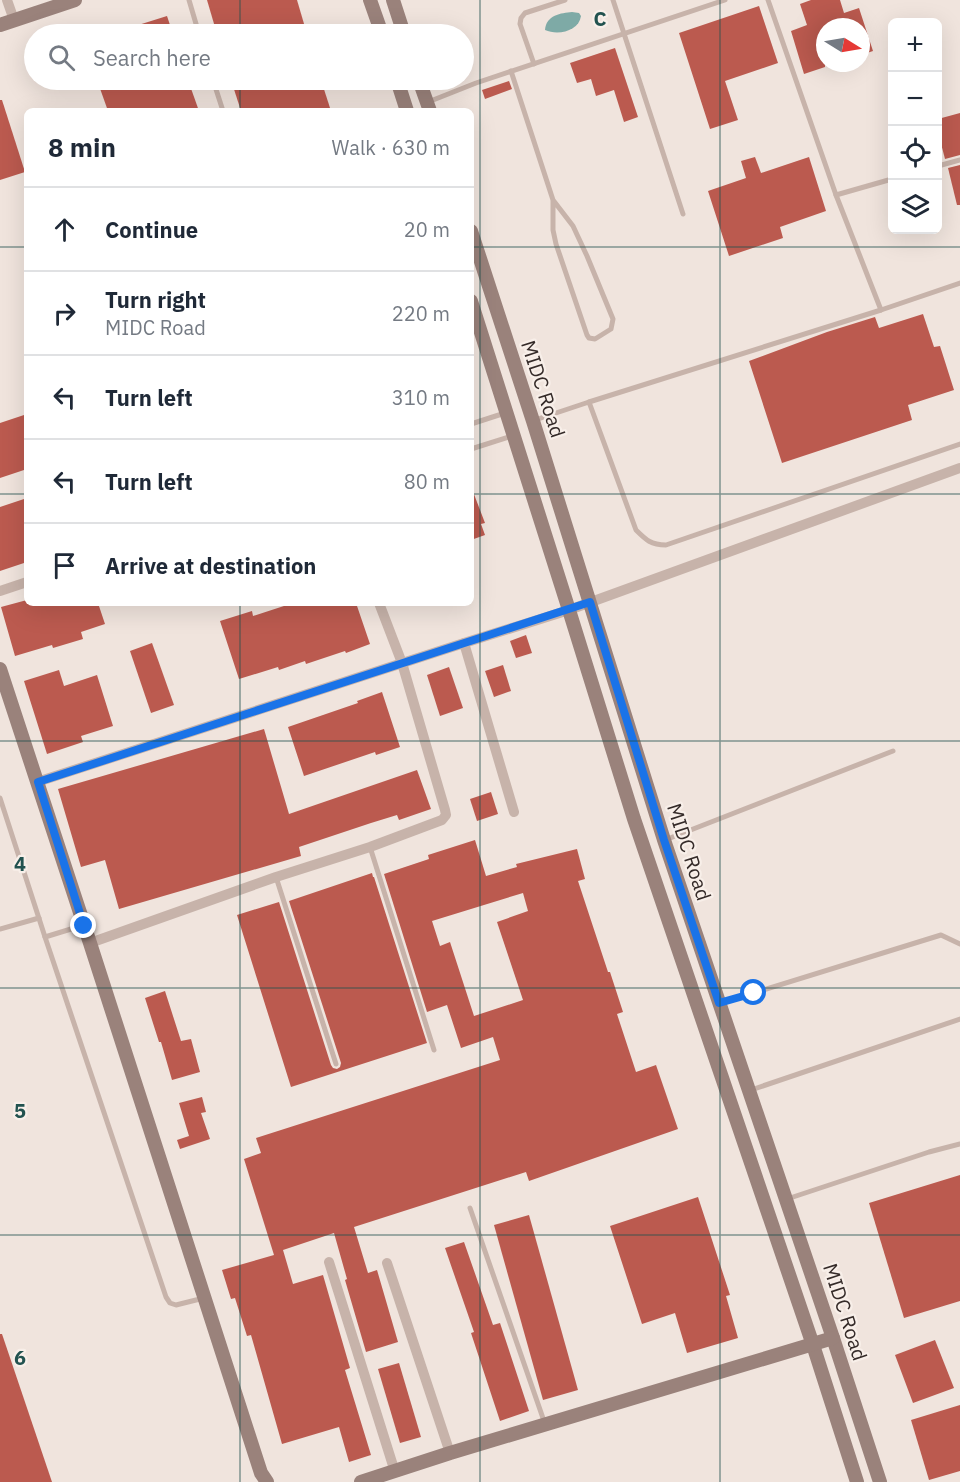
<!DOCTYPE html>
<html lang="en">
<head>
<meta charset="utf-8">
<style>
  body { margin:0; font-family:"IBM Plex Sans",sans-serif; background:#f6f6f7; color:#1f2937 }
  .controls { position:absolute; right:18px; top:18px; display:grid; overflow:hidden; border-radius:9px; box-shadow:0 6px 24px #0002 }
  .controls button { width:54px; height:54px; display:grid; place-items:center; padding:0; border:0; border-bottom:2px solid #e0e1e3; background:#fff; color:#1f2937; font:30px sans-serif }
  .compass { position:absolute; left:816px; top:18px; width:54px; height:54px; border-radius:50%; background:#fff; box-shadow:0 6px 24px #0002; rotate:101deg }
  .stop { position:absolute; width:18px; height:18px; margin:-14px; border:4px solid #1a73e8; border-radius:50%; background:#fff }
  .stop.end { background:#1a73e8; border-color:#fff; box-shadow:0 2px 6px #0008 }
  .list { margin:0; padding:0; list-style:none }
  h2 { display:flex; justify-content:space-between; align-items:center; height:78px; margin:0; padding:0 24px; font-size:26px }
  h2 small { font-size:20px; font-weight:400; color:#747a83 }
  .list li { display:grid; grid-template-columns:39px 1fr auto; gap:18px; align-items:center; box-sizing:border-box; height:84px; padding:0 24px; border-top:2px solid #e0e1e3 }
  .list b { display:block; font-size:22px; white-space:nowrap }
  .list p { margin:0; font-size:20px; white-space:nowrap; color:#747a83 }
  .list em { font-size:20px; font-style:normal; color:#747a83 }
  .icon { flex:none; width:33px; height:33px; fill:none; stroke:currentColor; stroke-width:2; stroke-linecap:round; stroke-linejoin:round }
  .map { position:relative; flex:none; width:960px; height:1482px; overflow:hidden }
  .search { position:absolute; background:#fff; box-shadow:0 6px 24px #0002; left:24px; top:24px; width:450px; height:66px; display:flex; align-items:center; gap:15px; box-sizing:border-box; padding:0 21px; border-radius:33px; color:#747a83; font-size:22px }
  .panel { position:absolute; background:#fff; box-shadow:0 6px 24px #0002; left:24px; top:108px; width:450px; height:498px; border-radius:9px }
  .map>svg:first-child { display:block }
  .water { fill:#7eaaa6 }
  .building { fill:#bb5a4f; fill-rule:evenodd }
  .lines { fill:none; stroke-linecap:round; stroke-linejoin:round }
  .lane { stroke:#c7b3aa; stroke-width:5 }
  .street { stroke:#c7b3aa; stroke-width:10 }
  .secondary { stroke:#9a827b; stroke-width:14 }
  .route { stroke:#1a73e8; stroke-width:8 }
  .grid { fill:none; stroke:#22524f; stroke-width:1.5; stroke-opacity:0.55 }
  .labels { text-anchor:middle; stroke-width:4.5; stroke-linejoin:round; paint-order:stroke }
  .street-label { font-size:20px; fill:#352b29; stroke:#f8efe9 }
  .grid-label { font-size:20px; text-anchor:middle; font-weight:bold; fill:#22524f; stroke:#f8efe9; stroke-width:4.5; stroke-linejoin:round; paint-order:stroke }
</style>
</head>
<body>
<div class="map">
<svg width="960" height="1482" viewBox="0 0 960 1482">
  <rect width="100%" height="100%" fill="#f0e4dd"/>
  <path class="water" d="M 572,12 L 579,13 L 581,16 C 579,31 558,36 545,30 C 546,15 561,13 572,12 Z"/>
  <g class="building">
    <polygon points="207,0 297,0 307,34 217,34"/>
    <polygon points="811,0 840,0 844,13 859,8 873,51 861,55 861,27 825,27 825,67 804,74 791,31 807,25 800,4"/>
    <polygon points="759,6 778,63 725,81 738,120 710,129 679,33"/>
    <polygon points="167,16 173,34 116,34 116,32"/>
    <polygon points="615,48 638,117 624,122 614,90 596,96 591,79 577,83 570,63"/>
    <polygon points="97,80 188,80 199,111 108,111"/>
    <polygon points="231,80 321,80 331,111 241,111"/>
    <polygon points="509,81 512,89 485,99 482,90"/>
    <polygon points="0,100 2,100 25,172 0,180"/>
    <polygon points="960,113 960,155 945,159 938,132 938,119"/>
    <polygon points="755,157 761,173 809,157 826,211 780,227 783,238 729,256 708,191 746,178 741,161"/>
    <polygon points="960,165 960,205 957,205 948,168"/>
    <polygon points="923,314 934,347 940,346 954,390 908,405 912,420 782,463 749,361 827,332 875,317 879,328"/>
    <polygon points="27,414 27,469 0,478 0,423"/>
    <polygon points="471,489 472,489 485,523 481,524 485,535 471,540"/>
    <polygon points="27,498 27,562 0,571 0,507"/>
    <polygon points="27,600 27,603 98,603 105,624 81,632 83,639 53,648 52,645 15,656 1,607"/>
    <polygon points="287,603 356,603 370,644 346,653 345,651 306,664 305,661 279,670 278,667 239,679 220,621 252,611 253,616 287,605"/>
    <polygon points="526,635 532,653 516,658 510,641"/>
    <polygon points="152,643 174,705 151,713 130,651"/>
    <polygon points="503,665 511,691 494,697 485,671"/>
    <polygon points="449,667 463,708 440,716 427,675"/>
    <polygon points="59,670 64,686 97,675 113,726 81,736 83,742 47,754 24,681"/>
    <polygon points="382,692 400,747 376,755 375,752 304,776 288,727 358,703 357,701"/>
    <polygon points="264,729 289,814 417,770 431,809 399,820 397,815 371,823 299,847 301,856 119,909 105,860 81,867 58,789"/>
    <polygon points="491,792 498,814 477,821 470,799"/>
    <path d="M 475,840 L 486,876 L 517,867 L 516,864 L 577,849 L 585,879 L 578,881 L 608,972 L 610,972 L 623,1012 L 617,1014 L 636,1072 L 656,1065 L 678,1129 L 529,1181 L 526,1172 L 354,1227 L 368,1273 L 377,1270 L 398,1342 L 366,1352 L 345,1280 L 347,1279 L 334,1233 L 283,1250 L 293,1284 L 323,1275 L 350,1368 L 345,1370 L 371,1455 L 349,1462 L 339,1427 L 282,1444 L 251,1335 L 247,1336 L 235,1298 L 231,1299 L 222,1270 L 274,1255 L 244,1159 L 261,1153 L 256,1138 L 500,1060 L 493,1037 L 461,1048 L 447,1005 L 427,1012 L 384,874 L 429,859 L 428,855 ZM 523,893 L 528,911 L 497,922 L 523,1000 L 474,1016 L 450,942 L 440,946 L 432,921 Z"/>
    <polygon points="372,873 373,877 374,877 427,1043 291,1087 237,915 279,902 331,1065 333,1068 337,1069 340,1067 341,1063 289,901"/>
    <polygon points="165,991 181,1041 191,1039 200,1072 172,1080 161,1042 159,1042 145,998"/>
    <polygon points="202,1097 206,1112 201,1113 210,1139 180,1149 177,1140 189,1136 179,1103"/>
    <polygon points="960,1175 960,1301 904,1318 869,1203"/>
    <polygon points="698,1197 730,1295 726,1296 738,1338 687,1353 675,1313 642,1324 610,1226"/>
    <polygon points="529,1215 578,1390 543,1400 494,1225"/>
    <polygon points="464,1242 493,1325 500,1323 529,1411 500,1421 471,1333 474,1332 445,1248"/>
    <polygon points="0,1334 2,1334 52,1482 0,1482"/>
    <polygon points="935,1340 954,1388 913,1403 895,1355"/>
    <polygon points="399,1363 421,1437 400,1443 378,1369"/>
    <polygon points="960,1405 960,1471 929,1480 911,1420"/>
  </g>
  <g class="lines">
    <g class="lane">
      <polyline points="189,0 199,34"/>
      <polyline points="613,0 683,214"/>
      <polyline points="768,0 836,195 881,310 960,283"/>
      <polyline points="534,64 520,24 521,18 525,13 565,0"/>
      <polyline points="511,71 553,200 553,230 556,244 587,335 589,338 595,339 611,329 613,319 587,256 573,226 553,200"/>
      <polyline points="213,80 223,111"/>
      <polyline points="428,102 476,83 725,0"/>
      <polyline points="938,166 960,160"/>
      <polyline points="836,195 892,179"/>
      <polyline points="589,402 881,310"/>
      <path d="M 535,420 L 589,402 L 636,530 C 646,540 651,545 666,545 L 960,444"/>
      <polyline points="471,424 505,413"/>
      <polyline points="471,449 512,436"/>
      <polyline points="0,798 45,937 166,1297 170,1303 176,1305 204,1298"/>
      <polyline points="665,840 893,751"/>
      <polyline points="370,847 434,1050"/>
      <polyline points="276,877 336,1064"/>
      <polyline points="0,929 39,918"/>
      <polyline points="45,937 84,925"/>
      <polyline points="721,1003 941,935 960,944"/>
      <polyline points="751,1090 960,1019"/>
      <polyline points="787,1199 929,1152 960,1144"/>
      <polyline points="470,1208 545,1424"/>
    </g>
    <g class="street">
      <polyline points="7,0 14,20"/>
      <polyline points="0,591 27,582"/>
      <polyline points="464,643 514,812"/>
      <polyline points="37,782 464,643 569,610 960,468"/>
      <polyline points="90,943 276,877 370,847 442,820 446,815 445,810 402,663 379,603"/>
      <polyline points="329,1262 395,1472"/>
      <polyline points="387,1263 450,1453"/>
    </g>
    <g class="secondary">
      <polyline points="370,0 382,34"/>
      <polyline points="393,0 404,34"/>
      <polyline points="0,25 75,0"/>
      <polyline points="397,80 407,111"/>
      <polyline points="419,80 430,111"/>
      <polyline points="471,231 533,421 664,840 833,1338 880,1482"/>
      <polyline points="471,301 569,610 634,819 813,1345 857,1482"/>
      <polyline points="0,669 90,943 261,1473 267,1482"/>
      <polyline points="361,1482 450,1453 833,1338"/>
    </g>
  </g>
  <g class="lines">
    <polyline class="route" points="84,926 38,782 590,602 664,840 719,1003 754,993"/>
  </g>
  <path class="grid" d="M 240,0 L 240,34M 480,0 L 480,1482M 720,0 L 720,1482M 240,80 L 240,111M 0,247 L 27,247M 471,247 L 960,247M 0,494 L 27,494M 471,494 L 960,494M 240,603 L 240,1482M 0,741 L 960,741M 0,988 L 960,988M 0,1235 L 960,1235"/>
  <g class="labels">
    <g class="street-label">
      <text transform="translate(543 389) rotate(72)" y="7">MIDC Road</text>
      <text transform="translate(689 852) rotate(72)" y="7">MIDC Road</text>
      <text transform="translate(845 1312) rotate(72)" y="7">MIDC Road</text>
    </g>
  </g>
  <g class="grid-label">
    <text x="600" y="26">C</text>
    <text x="20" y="871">4</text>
    <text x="20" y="1118">5</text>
    <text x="20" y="1365">6</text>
  </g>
</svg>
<div class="controls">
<button>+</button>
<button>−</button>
<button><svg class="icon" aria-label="locate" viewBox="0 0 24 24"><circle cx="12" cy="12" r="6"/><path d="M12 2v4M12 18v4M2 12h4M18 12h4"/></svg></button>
<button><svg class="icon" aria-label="layers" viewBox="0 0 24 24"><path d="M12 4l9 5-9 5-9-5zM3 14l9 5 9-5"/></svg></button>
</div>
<svg class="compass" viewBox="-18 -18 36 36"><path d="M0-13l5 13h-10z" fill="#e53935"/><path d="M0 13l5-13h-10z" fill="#747a83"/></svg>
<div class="stop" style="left:754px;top:993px"></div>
<div class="stop end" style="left:84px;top:926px"></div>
<div class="search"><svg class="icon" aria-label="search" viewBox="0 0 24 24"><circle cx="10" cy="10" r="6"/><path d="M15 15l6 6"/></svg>Search here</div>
<section class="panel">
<h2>8 min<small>Walk · 630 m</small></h2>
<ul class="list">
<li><svg class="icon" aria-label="ahead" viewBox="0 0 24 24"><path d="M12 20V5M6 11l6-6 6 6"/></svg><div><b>Continue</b></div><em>20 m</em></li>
<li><svg class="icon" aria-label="right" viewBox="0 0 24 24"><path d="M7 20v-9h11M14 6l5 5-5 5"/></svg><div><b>Turn right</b><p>MIDC Road</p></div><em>220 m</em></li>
<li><svg class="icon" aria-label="left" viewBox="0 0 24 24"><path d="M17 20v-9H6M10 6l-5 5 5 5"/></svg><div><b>Turn left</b></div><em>310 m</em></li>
<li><svg class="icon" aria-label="left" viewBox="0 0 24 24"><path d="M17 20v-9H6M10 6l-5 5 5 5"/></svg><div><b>Turn left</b></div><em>80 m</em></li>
<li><svg class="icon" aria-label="arrive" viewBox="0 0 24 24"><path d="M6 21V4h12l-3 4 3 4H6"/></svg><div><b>Arrive at destination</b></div></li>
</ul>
</section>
</div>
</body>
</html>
